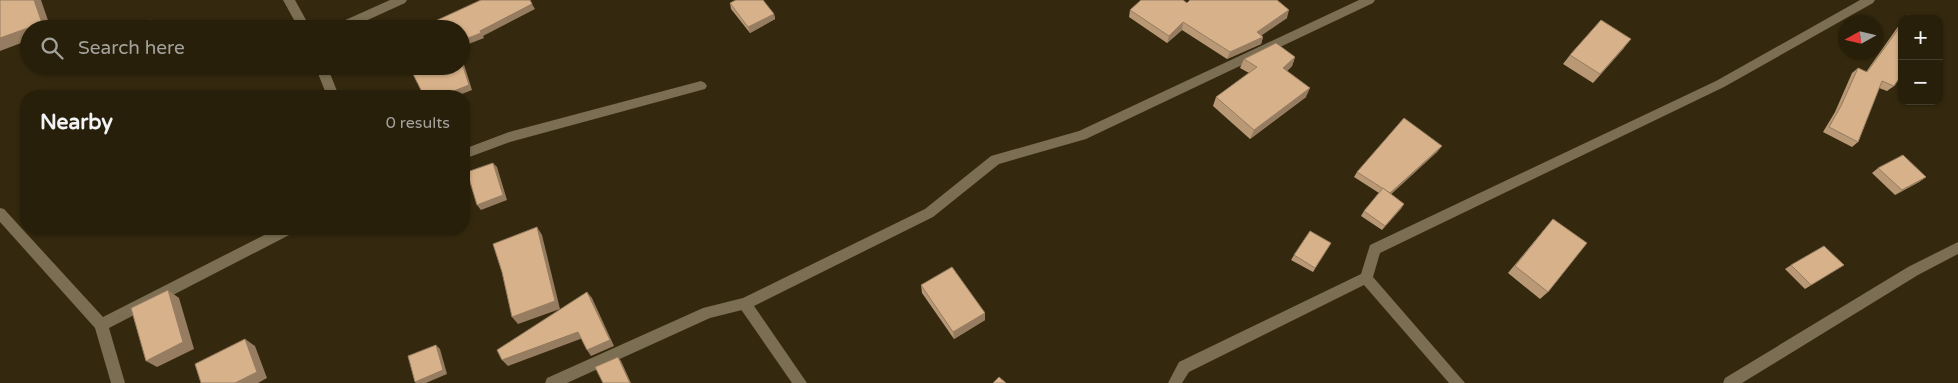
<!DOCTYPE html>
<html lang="en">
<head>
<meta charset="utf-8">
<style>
  body { margin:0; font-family:"Varela Round",sans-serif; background:#2f2713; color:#f1f3f6 }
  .controls { position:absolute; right:15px; top:15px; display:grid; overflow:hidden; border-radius:10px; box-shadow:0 1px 4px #0004 }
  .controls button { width:45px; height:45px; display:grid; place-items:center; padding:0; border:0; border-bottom:1px solid #433d2b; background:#271f0a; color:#f1f3f6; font:25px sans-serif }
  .compass { position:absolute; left:1838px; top:15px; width:45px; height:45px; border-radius:50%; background:#271f0a; box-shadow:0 1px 4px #0004; rotate:262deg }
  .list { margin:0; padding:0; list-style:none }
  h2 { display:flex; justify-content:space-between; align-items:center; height:65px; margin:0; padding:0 20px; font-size:21px }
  h2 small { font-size:16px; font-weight:400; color:#a4a29c }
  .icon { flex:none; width:28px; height:28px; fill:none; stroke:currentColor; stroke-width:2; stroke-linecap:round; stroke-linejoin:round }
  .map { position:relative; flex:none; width:1958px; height:383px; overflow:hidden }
  .search { position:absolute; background:#271f0a; box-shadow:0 1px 4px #0004; left:20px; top:20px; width:450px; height:55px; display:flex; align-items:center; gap:12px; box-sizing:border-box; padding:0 18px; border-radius:28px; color:#a4a29c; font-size:19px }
  .panel { position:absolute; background:#271f0a; box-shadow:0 1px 4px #0004; left:20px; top:90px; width:450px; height:145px; border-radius:20px }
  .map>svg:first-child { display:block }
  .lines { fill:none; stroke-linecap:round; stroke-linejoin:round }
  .service { fill:#7b6e52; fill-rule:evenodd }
  .minor { fill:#7b6e52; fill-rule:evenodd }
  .tertiary { fill:#7b6e52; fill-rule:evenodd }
  .wall { fill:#b99876 }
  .shaded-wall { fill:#967c60 }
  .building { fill:#d7b189; stroke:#967c60 }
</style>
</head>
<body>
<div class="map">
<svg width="1958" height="383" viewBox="0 0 1958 383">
  <rect width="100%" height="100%" fill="#34290e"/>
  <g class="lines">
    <polygon class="service" points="701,81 705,83 707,86 705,89 510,142 464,159 464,149 509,132"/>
    <g class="minor">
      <polygon points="283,0 295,0 311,29 299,29"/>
      <polygon points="390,0 407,0 405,3 348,29 330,29 332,26"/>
      <polygon points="1860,0 1875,0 1873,3 1724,87 1380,253 1373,277 1465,383 1449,383 1364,285 1189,372 1182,383 1168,383 1179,362 1361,274 1370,245 1716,81"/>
      <polygon points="315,66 327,66 339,96 327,96"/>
      <polygon points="0,208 4,209 103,317 276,229 294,229 293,233 109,328 125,383 111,383 95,328 0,222"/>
      <polygon points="1958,242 1958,254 1918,275 1742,383 1723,383 1725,378 1908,267"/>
      <polygon points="745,298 750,300 807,383 792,383 740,308 738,304 740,300"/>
    </g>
    <polygon class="tertiary" points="1359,0 1375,0 1373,3 1086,139 999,164 933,217 750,308 710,318 567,383 545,383 547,378 703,308 743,298 925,209 991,156 1079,131"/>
  </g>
  <g class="wall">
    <polygon points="730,3 774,14 775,19 750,33 731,9"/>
    <polygon points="1187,3 1287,18 1261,35 1263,37 1261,44 1227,59 1182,30 1167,43 1129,17 1130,10"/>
    <polygon points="1902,21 1902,74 1894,86 1887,91 1879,88 1858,142 1852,147 1823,132 1835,112 1852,73 1858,68 1866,72"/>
    <polygon points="1624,48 1593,83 1563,64 1570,55"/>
    <polygon points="1295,57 1292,66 1287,71 1306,97 1250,139 1213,106 1216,97 1249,73 1240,68 1244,59"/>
    <polygon points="1438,151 1391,194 1404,204 1382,230 1361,216 1364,211 1379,193 1354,177 1357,172"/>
    <polygon points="1878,168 1926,177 1919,182 1895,195 1872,173"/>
    <polygon points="1553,219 1548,292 1540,299 1508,273"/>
    <polygon points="1331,243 1313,272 1291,260 1294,255"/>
    <polygon points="1791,265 1844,265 1805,289 1785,269"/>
    <polygon points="921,285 985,320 954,339 922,293"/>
  </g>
  <g class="shaded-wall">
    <polygon points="34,0 41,0 51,29 29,29 29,40 0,51 0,38"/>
    <polygon points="532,4 535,9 483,36 484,38 461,47 461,41"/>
    <polygon points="1289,10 1287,18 1255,40 1257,32"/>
    <polygon points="774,14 775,19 750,33 748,27"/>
    <polygon points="151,20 161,29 154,29"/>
    <polygon points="1183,22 1182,30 1167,43 1169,36"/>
    <polygon points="1263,37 1261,44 1227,59 1230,52"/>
    <polygon points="1631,39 1624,48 1593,83 1600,74"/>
    <polygon points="461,55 472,90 457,96 441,96 461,60"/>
    <polygon points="1295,57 1292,66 1280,77 1283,68"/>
    <polygon points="122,66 144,66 129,73"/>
    <polygon points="1310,88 1306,97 1250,139 1254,130"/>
    <polygon points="1442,146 1438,151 1387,198 1390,193"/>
    <polygon points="493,163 497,167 507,200 481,210 477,205"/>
    <polygon points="1926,177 1919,182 1895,195 1902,190"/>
    <polygon points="1404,204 1401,209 1382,230 1385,226"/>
    <polygon points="537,227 542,235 560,309 518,324 512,317"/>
    <polygon points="213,229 223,229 217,232"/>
    <polygon points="168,290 179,298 194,349 157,367 146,361"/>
    <polygon points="587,292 592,298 614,346 591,356 587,350"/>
    <polygon points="985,313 985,320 954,339 953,332"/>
    <polygon points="578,332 583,338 508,366 502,360"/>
    <polygon points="245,339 255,346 267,378 258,383 235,383"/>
    <polygon points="436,345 440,349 447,374 426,383 416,383 415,382"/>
    <polygon points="618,357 621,361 631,383 630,383"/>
  </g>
  <g class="building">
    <polygon points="0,0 34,0 42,23 0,38"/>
    <polygon points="481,0 530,0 532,4 480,31 481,33 461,41 461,29 418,29"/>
    <polygon points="736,0 763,0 774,14 748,27 730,3"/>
    <polygon points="1141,0 1183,0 1187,3 1190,0 1277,0 1289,10 1257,32 1263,37 1230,52 1183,22 1169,36 1130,10"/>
    <polygon points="1908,15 1915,19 1906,19"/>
    <polygon points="151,20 154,29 128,29"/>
    <polygon points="1601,20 1631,39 1600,74 1570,55"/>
    <polygon points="1902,24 1902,74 1894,86 1882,81 1858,142 1829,127 1841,106 1858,68 1867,72"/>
    <polygon points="1276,43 1295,57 1283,68 1310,88 1254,130 1216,97 1257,67 1244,59"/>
    <polygon points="461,60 469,85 441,96 424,96 409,66 461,66"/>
    <polygon points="1404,118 1442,146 1390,193 1357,172"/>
    <polygon points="1903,155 1926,177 1902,190 1878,168"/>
    <polygon points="493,163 503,195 477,205 467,172"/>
    <polygon points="1383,188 1404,204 1385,226 1364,211"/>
    <polygon points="1553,219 1587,243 1548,292 1515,266"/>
    <polygon points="537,227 555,301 512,317 502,272 493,244"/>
    <polygon points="1310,231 1331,243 1315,268 1294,255"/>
    <polygon points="1824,246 1844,265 1811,285 1791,265"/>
    <polygon points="952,267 985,313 953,332 921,285"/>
    <polygon points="168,290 183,342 146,361 131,308"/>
    <polygon points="587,292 610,340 587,350 578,332 502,360 497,350"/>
    <polygon points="245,339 257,372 235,383 201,383 195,364"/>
    <polygon points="436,345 443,370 415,382 408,356"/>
    <polygon points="618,357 630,383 603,383 595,367"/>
    <polygon points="999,377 1006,383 993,383"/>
  </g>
</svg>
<div class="controls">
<button>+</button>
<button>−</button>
</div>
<svg class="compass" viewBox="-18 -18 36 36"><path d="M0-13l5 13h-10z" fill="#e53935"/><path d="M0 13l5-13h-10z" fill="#a4a29c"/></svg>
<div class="search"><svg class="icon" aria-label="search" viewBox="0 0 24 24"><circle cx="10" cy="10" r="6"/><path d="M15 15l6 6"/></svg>Search here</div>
<section class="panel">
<h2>Nearby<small>0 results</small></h2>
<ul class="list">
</ul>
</section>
</div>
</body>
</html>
